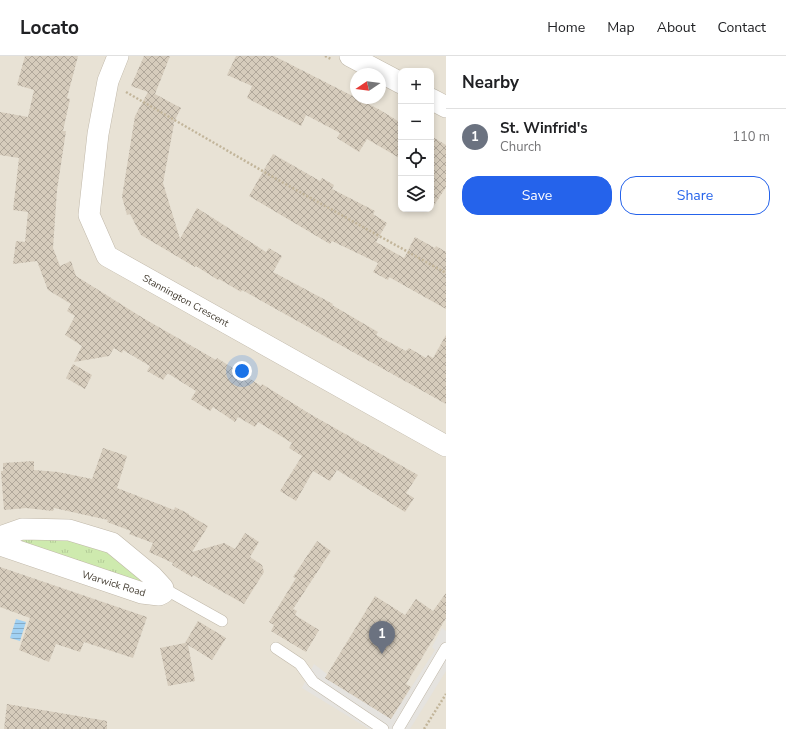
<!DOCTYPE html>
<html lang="en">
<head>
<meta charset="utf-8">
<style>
  body { margin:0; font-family:"Nunito Sans",sans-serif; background:#f2f2f2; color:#202124 }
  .controls { position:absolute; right:12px; top:12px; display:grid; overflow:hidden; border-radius:8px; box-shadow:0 2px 6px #0003 }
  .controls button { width:36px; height:36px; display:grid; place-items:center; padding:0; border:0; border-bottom:1px solid #e0e0e0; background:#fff; color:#202124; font:20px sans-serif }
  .compass { position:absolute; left:350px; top:12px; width:36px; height:36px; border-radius:50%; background:#fff; box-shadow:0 2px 6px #0003; rotate:257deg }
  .you { position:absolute; left:242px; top:315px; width:14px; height:14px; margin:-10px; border:3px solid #fff; border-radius:50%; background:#1a73e8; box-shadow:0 0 0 6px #1a73e833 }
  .badge { display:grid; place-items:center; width:26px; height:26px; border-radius:50%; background:#2563eb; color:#fff; font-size:13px; font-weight:700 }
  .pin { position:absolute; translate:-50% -33px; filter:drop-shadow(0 1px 2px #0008) }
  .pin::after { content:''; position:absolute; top:21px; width:14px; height:12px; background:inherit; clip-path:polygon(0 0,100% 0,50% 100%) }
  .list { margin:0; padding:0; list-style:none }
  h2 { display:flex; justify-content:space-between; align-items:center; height:52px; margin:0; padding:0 16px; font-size:17px }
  h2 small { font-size:13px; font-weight:400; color:#757577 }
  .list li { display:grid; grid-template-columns:26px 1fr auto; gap:12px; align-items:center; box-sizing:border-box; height:56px; padding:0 16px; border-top:1px solid #e0e0e0 }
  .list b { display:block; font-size:15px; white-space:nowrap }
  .list p { margin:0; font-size:13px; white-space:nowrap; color:#757577 }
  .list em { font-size:13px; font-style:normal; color:#757577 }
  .actions { display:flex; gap:8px; padding:12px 16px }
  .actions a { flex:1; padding:9px 0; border:1px solid #2563eb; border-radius:16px; text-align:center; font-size:14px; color:#2563eb }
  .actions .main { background:#2563eb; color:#fff }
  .icon { flex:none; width:22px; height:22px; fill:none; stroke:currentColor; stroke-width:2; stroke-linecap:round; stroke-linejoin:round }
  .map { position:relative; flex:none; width:446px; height:673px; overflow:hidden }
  header { display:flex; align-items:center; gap:24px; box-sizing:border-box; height:56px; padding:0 20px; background:#fff; border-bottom:1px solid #e0e0e0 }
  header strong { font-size:19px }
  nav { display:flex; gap:22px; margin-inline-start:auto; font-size:14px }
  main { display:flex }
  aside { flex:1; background:#fff }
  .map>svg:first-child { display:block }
  .residential { fill:#e8e2d5; fill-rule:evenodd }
  .grass { fill:url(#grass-tufts) }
  .parking { fill:#e5e3df }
  .water { fill:url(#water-rules) }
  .building { fill:url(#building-cross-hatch) }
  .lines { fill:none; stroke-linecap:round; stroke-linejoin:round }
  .service-casing { stroke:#c0b8a9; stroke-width:12 }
  .minor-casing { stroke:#c0b8a9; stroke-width:22 }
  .path { stroke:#c2b59a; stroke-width:2.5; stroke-dasharray:2 2; stroke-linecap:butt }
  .service { stroke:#fff; stroke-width:11 }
  .minor { stroke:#fff; stroke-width:21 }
  .labels { text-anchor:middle; stroke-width:3; stroke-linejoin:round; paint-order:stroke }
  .street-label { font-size:10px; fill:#484136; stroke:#fff }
</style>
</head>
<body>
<header>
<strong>Locato</strong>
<nav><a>Home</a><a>Map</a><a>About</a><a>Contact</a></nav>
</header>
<main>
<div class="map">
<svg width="446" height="673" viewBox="0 0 446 673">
  <defs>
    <pattern id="grass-tufts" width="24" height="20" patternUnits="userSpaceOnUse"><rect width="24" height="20" fill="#ceeaae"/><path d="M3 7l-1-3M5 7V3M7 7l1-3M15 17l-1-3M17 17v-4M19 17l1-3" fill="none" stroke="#b2ca96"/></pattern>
    <pattern id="water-rules" width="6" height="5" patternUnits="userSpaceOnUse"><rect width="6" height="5" fill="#a1d1f3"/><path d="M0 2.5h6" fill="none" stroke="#85abc6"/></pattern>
    <pattern id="building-cross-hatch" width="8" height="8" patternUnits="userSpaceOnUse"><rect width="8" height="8" fill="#d6ccbc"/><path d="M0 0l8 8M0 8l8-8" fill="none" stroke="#b0a79a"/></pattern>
  </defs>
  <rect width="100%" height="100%" fill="#f4f0e7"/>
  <path class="residential" d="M 0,0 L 446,0 L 446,673 L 0,673 ZM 401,15 L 431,15 L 431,153 L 401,153 ZM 356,18 L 380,18 L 380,42 L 356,42 Z"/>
  <polygon class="grass" points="28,478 104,489 143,519 144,527 19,488 17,480"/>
  <polygon class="parking" points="442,572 446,575 446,615 410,673 369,673 302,632 314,608 327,618 325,622 391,663 435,594 432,591"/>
  <polygon class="water" points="16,563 26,566 20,585 10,582"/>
  <g class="building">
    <polygon points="25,0 78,0 67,42 70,43 63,75 66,75 57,134 53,192 60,210 71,205 76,220 143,262 216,304 217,302 261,330 262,328 310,358 418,419 406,437 414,442 405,456 337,414 330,425 313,415 296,445 280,435 302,400 289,392 292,387 258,366 255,371 238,361 235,366 213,351 210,355 191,343 196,335 169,318 167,318 163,324 147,315 150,310 123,294 122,297 114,292 109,300 74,306 82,290 65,279 75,260 67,255 71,248 48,234 37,205 13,208 16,185 25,186 28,156 13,154 19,102 0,99 0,56 28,61 34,34 17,29"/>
    <polygon points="144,0 170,0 155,38 181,52 173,68 174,68 163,127 180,183 197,152 266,196 269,192 282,200 273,216 333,248 332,249 378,276 376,279 406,295 409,292 426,302 428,299 433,302 446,279 446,348 242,234 241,236 219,223 218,224 196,210 195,211 141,179 130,158 127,159 122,141 135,60 148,36 131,30"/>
    <polygon points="236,0 274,0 380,54 401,67 401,103 367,83 359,96 337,82 340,77 306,59 301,70 247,42 252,30 227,19"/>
    <polygon points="431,80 446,89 446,131 431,154"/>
    <polygon points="273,98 320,125 322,122 334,129 332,133 375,155 373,158 387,167 376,186 404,202 415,181 435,192 436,190 446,196 446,253 389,221 388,224 373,216 378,207 332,185 330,188 249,140"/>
    <polygon points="73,308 92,319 85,333 66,322"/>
    <polygon points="103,392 127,400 117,432 174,454 175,451 189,458 189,459 208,470 192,496 224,487 235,493 245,477 259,486 250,501 262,509 264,516 244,548 193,519 192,521 172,509 173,507 149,496 153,487 129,478 131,475 107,466 108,464 54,452 53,455 26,452 4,454 1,415 3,415 3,407 34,405 34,414 58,416 92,423"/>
    <polygon points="317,485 331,495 293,553 297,555 295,559 319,574 306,596 271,575 274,569 269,566 296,522 293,521"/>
    <polygon points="0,511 147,561 133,602 84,586 80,596 56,588 49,606 19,594 30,562 0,551"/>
    <polygon points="446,537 446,562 406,628 411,631 391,663 325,622 375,540 405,559 416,543 433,555"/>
    <polygon points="198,565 226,582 212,604 188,589 195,625 168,630 160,592 185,587"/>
    <polygon points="7,648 107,665 107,673 4,673"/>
  </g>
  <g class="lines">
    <g class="service-casing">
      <g id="service">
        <polyline points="163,532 222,565"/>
        <polyline points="276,592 300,608 313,626 383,673"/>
        <polyline points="398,673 446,592"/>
      </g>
    </g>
    <g class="minor-casing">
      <g id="minor">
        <polyline points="118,0 108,25 98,78 89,159 107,200 446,390"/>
        <polyline points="350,0 401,27"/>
        <polyline points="431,43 446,51"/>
        <polyline points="0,481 22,473 69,474 112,487 152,520 163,532 163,537 159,539 142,537 0,489"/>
      </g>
    </g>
    <g class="path">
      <polyline points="325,0 331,3"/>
      <polyline points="126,36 280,125 446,217"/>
      <polyline points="424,673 446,638"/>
    </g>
    <use href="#service" class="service"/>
    <use href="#minor" class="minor"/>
  </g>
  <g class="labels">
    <g class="street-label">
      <text transform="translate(186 244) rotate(29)" y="4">Stannington Crescent</text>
      <text transform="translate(114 527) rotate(17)" y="4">Warwick Road</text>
    </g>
  </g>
</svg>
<div class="controls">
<button>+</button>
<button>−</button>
<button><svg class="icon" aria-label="locate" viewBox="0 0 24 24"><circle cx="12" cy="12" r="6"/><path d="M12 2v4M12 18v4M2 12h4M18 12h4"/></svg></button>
<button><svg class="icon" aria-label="layers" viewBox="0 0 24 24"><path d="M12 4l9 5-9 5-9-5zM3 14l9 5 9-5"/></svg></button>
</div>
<svg class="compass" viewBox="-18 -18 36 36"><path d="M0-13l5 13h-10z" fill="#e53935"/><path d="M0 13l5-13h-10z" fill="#757577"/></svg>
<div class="you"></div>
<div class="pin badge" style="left:382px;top:598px;background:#6b7280">1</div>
</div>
<aside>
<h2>Nearby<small></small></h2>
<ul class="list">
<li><span class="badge" style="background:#6b7280">1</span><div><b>St. Winfrid's</b><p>Church</p></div><em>110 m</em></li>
</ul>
<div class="actions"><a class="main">Save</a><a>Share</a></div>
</aside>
</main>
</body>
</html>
